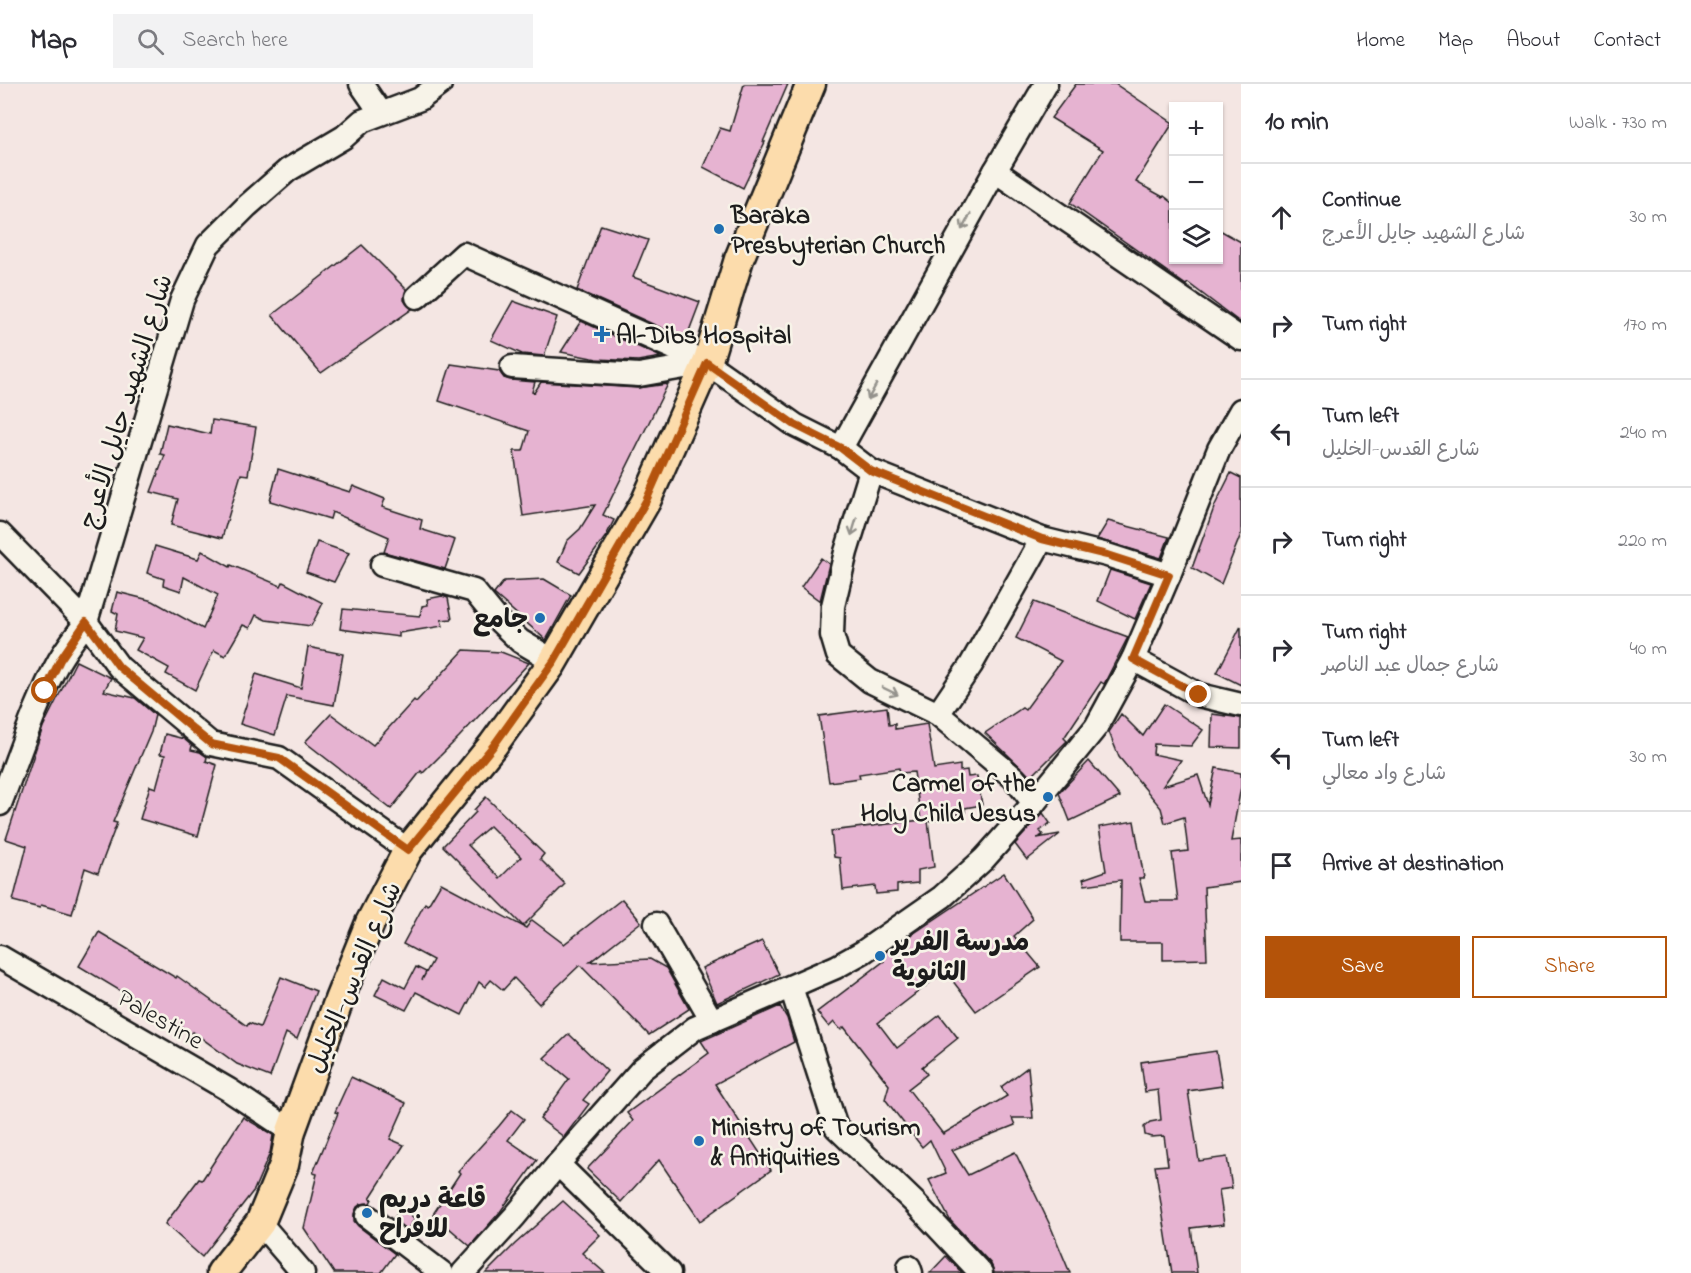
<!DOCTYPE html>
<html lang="en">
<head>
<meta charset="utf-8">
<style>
  body { margin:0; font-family:"Indie Flower","Playpen Sans Arabic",sans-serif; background:#f2f2f3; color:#2b2b33 }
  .controls { position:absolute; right:18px; top:18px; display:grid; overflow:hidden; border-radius:0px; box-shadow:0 2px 4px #0004 }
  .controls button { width:54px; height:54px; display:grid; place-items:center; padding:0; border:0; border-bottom:2px solid #e1e1e2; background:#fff; color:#2b2b33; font:30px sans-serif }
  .stop { position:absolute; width:18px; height:18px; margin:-14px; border:4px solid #b45309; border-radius:50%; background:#fff }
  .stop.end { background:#b45309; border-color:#fff; box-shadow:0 2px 6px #0008 }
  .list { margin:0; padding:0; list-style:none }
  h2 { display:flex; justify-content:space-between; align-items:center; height:78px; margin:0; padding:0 24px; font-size:26px }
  h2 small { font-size:20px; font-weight:400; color:#7c7c81 }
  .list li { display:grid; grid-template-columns:39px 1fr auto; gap:18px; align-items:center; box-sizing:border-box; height:108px; padding:0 24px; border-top:2px solid #e1e1e2 }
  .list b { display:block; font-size:22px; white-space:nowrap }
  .list p { margin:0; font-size:20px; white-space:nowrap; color:#7c7c81 }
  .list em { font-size:20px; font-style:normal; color:#7c7c81 }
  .actions { display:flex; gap:12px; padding:18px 24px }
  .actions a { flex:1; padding:14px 0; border:2px solid #b45309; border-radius:0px; text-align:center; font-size:21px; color:#b45309 }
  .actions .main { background:#b45309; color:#fff }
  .icon { flex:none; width:33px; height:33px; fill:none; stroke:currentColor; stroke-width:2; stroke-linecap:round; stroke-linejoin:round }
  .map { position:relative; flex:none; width:1241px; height:1189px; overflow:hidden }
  header { display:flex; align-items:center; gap:36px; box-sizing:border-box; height:84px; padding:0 30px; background:#fff; border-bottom:2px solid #e1e1e2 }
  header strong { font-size:28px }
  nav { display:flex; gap:33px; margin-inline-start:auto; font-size:21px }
  .search { width:420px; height:54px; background:#f2f2f3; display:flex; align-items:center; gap:15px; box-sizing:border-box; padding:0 21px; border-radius:0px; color:#7c7c81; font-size:22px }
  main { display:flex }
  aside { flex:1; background:#fff }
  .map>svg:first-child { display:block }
  .building { fill:#e6b3d1; stroke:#1c1c1c; stroke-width:1.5; fill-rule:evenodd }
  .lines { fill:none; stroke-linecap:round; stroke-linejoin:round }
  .minor-casing { stroke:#1c1c1c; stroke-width:27 }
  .major-casing { stroke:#1c1c1c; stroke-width:33 }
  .minor { stroke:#f7f3e8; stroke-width:22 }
  .major { stroke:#fcdcac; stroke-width:28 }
  .oneway { stroke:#94928c }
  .route { stroke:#b45309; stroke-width:8 }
  .poi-dot { fill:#1f6fb2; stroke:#f7f3e8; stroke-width:2 }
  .labels { text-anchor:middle; stroke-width:5; stroke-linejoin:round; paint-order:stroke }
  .poi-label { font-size:26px; font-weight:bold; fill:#1c1c1c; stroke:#f7f3e8; text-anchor:start }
  .street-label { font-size:26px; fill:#1c1c1c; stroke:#f7f3e8 }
</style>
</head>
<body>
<header>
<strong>Map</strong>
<div class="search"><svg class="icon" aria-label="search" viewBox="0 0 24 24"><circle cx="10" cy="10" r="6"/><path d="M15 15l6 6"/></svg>Search here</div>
<nav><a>Home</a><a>Map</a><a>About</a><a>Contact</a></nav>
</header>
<main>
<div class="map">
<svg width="1241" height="1189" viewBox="0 0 1241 1189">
  <rect width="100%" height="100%" fill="#f4e6e3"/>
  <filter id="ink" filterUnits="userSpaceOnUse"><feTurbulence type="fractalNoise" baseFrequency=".0167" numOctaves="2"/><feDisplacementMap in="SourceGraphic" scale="12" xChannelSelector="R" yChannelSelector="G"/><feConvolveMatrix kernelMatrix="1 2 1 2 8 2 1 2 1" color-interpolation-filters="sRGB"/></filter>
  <g filter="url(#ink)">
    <g class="building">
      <polygon points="744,0 788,0 763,58 765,58 743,104 703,83 720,44 730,47"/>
      <polygon points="1076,0 1115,0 1173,39 1136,98 1163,113 1164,112 1173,119 1173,176 1218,176 1218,145 1241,158 1241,239 1188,199 1186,201 1070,119 1103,66 1051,34"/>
      <polygon points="601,141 648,156 633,193 700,218 686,255 577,206"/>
      <polygon points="362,161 406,205 404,216 412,225 321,289 272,231"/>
      <polygon points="513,217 557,233 544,272 522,270 491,256"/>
      <polygon points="581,237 661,273 638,277 597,275 561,268"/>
      <polygon points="451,280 499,287 504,294 511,296 535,298 532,308 534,309 541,298 638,304 668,300 603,431 614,436 606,452 579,489 558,478 567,457 580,445 595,421 523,432 514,367 523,367 529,347 439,317"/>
      <polygon points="212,336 256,343 248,391 241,390 222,454 171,441 178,415 151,408 165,371 160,370 167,340 210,350"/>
      <polygon points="278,385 350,408 353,402 385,415 382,423 422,436 420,445 455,456 445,485 384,468 389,453 332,428 330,435 270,417"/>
      <polygon points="1231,389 1241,394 1241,450 1221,500 1192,484 1215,421"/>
      <polygon points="1108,437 1169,453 1161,474 1097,455"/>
      <polygon points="317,458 349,469 334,498 306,488"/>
      <polygon points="155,462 198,475 202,467 230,483 231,481 281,502 283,498 323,519 311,542 266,536 256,531 250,544 243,541 225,572 214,566 195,606 166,590 169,584 136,566 143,554 115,547 118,530 112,527 117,508 153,517 203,545 218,511 184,493 181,507 163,501 164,495 147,489"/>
      <polygon points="821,474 829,480 820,517 801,503"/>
      <polygon points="1110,486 1151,499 1135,535 1098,517"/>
      <polygon points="544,495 571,511 546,556 494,510 504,497"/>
      <polygon points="442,512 448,514 452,535 441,536 443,542 399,549 399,553 340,545 343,525 420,532 422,522 428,521 427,515"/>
      <polygon points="1034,518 1128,553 1104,600 1101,598 1064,654 1067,657 1031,693 985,649 1022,624 1025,626 1061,577 1016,554"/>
      <polygon points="1241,542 1241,601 1217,589"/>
      <polygon points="308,563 343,570 334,621 287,612 275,651 240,640 256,590 301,604"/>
      <polygon points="464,566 501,568 529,579 459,653 423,689 421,687 391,725 305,658 331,630 373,661 414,616 416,618"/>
      <polygon points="76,577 111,594 104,607 135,614 155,631 151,648 113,738 117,739 98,789 85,784 72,830 41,821 40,824 13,817 27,762 6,755 43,643"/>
      <polygon points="1164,620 1203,646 1191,662 1154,660 1153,670 1181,676 1163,702 1198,691 1208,721 1216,684 1241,689 1241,703 1231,757 1241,756 1241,798 1204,803 1207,875 1163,876 1163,858 1120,858 1121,796 1085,801 1083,795 1106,787 1099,743 1134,737 1144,794 1139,794 1145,817 1178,817 1172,769 1188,767 1184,733 1165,739 1161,724 1119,673 1109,648 1121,630 1143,652"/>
      <polygon points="887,623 889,641 895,640 895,645 927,640 934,685 960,681 960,687 967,686 968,693 977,692 982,721 965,724 965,729 951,731 952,734 928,737 934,783 918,786 918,799 897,801 897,808 876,810 875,802 843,806 840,774 834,773 831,747 921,736 914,688 900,689 899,684 859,690 860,694 829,698 819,632"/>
      <polygon points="1212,630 1241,634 1241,664 1211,663"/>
      <polygon points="165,650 184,655 192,662 191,666 200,668 207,673 206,677 217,681 198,752 140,735 150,702 156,704 165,671 160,670"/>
      <polygon points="1089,677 1120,713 1070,737 1059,709"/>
      <path d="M 486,713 L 544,770 L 540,775 L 565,800 L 523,842 L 443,762 L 476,728 L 474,726 ZM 490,742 L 521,773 L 500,794 L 468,761 Z"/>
      <polygon points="1043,729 1050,739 1040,747 1043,751 1037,754 1060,750 1027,776 1015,760"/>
      <polygon points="1004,789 1033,835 1014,852 1040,883 976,927 945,887 878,939 897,964 940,931 958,954 922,983 927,990 908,1005 943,1050 1007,1012 1001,1003 1028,983 1033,1034 1012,1034 1015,1041 952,1066 968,1091 1015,1068 1050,1141 1070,1189 994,1189 991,1180 950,1136 929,1096 946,1089 930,1056 922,1063 885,1015 889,1001 844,943 841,946 834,938 829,943 817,928 884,877 880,872"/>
      <polygon points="441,799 526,844 532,836 564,860 622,815 641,838 590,878 650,875 666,884 689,925 649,951 580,881 539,920 514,894 503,906 491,896 485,903 479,898 462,931 416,908 406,926 375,911 384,893 405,904 416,883 426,888 422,896 433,876 403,860 425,819 428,821"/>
      <polygon points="99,848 176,894 177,892 247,942 249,939 260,943 281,893 316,907 297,955 286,949 270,993 237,980 193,948 192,950 79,882"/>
      <polygon points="762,857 779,890 717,919 702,884"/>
      <polygon points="780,922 787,934 794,958 715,1000 771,1086 700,1137 659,1076 621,1118 587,1085 633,1037 627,1029 709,969 701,957"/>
      <polygon points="569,950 607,987 583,1016 589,1020 564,1053 540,1035 569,995 544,974"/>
      <polygon points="1216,967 1222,1002 1188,1007 1199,1077 1227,1073 1232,1104 1219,1106 1224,1140 1191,1144 1197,1189 1172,1189 1155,1082 1168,1081 1164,1052 1151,1053 1145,1051 1144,1043 1150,1038 1161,1036 1158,1006 1145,1008 1141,978"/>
      <polygon points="351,993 406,1019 390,1055 404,1061 370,1114 372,1115 370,1119 361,1120 357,1123 354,1130 354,1137 358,1142 395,1170 381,1189 334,1189 304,1144 317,1090 313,1089 338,1029 335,1028"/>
      <polygon points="512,1026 524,1035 508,1056 537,1076 500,1128 470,1162 433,1130 460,1089 458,1087 499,1042"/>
      <polygon points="243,1033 273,1051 270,1069 254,1106 202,1173 165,1140 199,1095 202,1096"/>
      <polygon points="563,1117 600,1151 582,1169 605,1189 486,1189 515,1160"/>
      <polygon points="403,1124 415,1135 407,1146 393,1135"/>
      <polygon points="946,1172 962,1189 930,1189"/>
    </g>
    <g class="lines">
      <g class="minor-casing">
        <g id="minor">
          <polyline points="361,0 381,29"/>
          <polyline points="995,87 1241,255"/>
          <polyline points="417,213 464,170 707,279 795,341 841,364 871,387 1042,455 1107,471 1169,491"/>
          <polyline points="512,283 639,291 707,279"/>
          <polyline points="841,364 995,87 1046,0"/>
          <polyline points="871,387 846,468 833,522 832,551 838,571 870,597 938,630 1014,694 1034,719"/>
          <polyline points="0,450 86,538 119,583 211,660 279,674 408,766"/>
          <polyline points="382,481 474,507 496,534 520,557 554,577"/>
          <polyline points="1133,575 1199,611 1241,621"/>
          <polyline points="938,630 971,581 1042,455"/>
          <path d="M 0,720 C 19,672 34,622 59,577 C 67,563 77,551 86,538 L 182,216 L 208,161 L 247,122 L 288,86 L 344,53 L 362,37 L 420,15 L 440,0"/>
          <polyline points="656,840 712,937"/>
          <polyline points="0,873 229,1006 291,1047"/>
          <polyline points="791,903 836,1043 915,1119 981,1189"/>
          <polyline points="558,1080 642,985 695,944 836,883 863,868 942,813 984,775 1034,719 1096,643 1133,575 1169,491 1219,365 1241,326"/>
          <polyline points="367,1132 442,1189"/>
          <polyline points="260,1139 303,1189"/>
          <polyline points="909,1183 911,1189"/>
          <polyline points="463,1189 515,1132 558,1080 669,1189"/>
        </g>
      </g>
      <g class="major-casing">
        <polyline id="major" points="221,1189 260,1139 284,1081 291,1047 339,916 370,839 408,766 493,661 551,581 646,417 707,279 739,175 811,0"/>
      </g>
      <use href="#minor" class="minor"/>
      <use href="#major" class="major"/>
    </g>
    <defs><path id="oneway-shaft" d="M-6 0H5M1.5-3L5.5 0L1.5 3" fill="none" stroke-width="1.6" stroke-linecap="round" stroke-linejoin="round" transform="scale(1.5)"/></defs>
    <g class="oneway">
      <use href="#oneway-shaft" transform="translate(966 138) rotate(119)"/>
      <use href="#oneway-shaft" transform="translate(872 308) rotate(119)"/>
      <use href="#oneway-shaft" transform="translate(854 443) rotate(107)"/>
      <use href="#oneway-shaft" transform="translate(890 607) rotate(26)"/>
    </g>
  </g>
  <g class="lines" filter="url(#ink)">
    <polyline class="route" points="45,607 60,576 86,538 119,583 211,660 279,674 408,766 494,661 554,577 646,417 707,279 795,341 841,364 871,387 1042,455 1107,471 1169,491 1133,575 1199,611"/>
  </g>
  <g class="poi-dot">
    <circle cx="719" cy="145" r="6"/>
    <path d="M599 241h6v6h6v6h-6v6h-6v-6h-6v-6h6z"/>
    <circle cx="540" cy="534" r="6"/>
    <circle cx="1048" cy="713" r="6"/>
    <circle cx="880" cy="872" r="6"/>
    <circle cx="699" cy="1057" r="6"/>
    <circle cx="367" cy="1129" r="6"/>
  </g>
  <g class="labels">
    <g class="poi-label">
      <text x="731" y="139">Baraka<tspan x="731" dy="30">Presbyterian Church</tspan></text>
      <text x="616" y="259">Al-Dibs Hospital</text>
      <text x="528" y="543" text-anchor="end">جامع</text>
      <text x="1036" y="707" text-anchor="end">Carmel of the<tspan x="1036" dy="30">Holy Child Jesus</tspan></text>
      <text x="892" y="866">مدرسة الفرير<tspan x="892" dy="30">الثانوية</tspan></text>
      <text x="711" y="1051">Ministry of Tourism<tspan x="711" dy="30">&amp; Antiquities</tspan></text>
      <text x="379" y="1123">قاعة دريم<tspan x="379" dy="30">للافراح</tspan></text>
    </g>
    <g class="street-label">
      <text transform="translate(125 317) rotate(-73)" y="9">شارع الشهيد جايل الأعرج</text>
      <text transform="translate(353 893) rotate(-67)" y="9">شارع القدس-الخليل</text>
      <text transform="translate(161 934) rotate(30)" y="9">Palestine</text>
    </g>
  </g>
</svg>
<div class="controls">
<button>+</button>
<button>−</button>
<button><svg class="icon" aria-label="layers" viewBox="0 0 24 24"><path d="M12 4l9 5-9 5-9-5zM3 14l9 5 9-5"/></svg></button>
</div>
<div class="stop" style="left:45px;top:607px"></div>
<div class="stop end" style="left:1199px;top:611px"></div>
</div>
<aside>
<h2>10 min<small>Walk · 730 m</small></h2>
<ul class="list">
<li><svg class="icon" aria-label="ahead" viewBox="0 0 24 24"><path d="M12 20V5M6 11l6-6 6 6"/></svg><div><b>Continue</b><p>شارع الشهيد جايل الأعرج</p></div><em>30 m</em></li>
<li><svg class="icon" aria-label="right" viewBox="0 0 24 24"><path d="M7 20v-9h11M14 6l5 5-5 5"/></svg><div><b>Turn right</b></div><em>170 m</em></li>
<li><svg class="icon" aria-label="left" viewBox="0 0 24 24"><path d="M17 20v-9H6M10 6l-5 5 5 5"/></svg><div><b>Turn left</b><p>شارع القدس-الخليل</p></div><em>240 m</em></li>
<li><svg class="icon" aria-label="right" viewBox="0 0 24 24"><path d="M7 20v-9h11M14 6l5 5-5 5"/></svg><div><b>Turn right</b></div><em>220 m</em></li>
<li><svg class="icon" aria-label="right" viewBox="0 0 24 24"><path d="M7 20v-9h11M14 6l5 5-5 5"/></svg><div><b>Turn right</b><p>شارع جمال عبد الناصر</p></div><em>40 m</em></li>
<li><svg class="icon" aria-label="left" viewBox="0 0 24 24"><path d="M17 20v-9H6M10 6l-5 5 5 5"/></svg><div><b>Turn left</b><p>شارع واد معالي</p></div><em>30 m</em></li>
<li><svg class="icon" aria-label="arrive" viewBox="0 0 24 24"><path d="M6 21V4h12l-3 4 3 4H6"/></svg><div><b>Arrive at destination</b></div></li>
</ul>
<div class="actions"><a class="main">Save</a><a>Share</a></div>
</aside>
</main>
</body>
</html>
